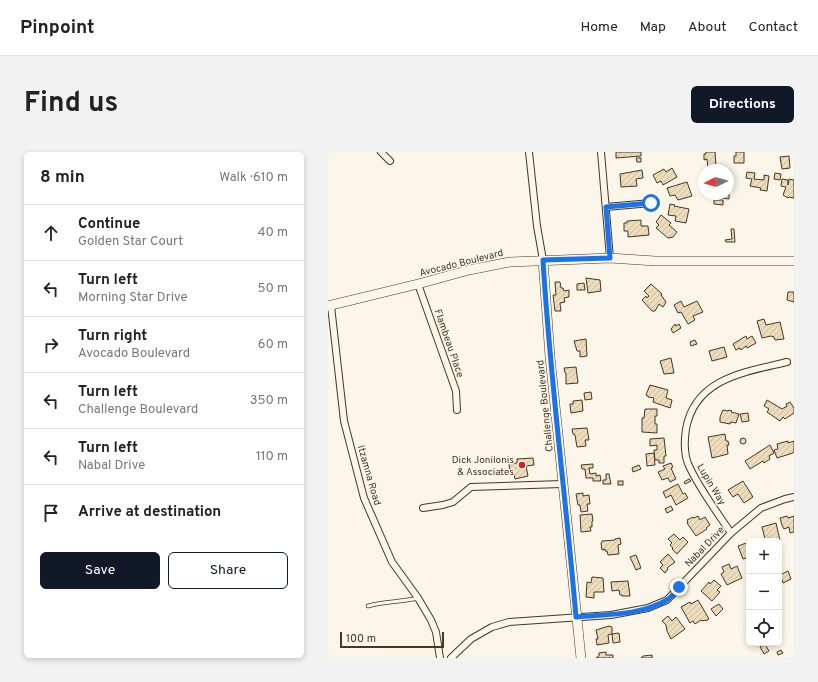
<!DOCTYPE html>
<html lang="en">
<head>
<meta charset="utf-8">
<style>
  body { margin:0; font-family:Overpass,sans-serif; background:#f2f2f2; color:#222 }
  .controls { position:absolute; right:12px; bottom:12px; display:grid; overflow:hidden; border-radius:6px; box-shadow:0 2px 6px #0003 }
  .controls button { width:36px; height:36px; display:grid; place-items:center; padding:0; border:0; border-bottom:1px solid #e0e0e0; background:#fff; color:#222; font:20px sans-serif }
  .compass { position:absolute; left:370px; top:12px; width:36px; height:36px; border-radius:50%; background:#fff; box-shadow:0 2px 6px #0003; rotate:264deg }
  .scale { position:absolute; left:12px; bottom:10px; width:104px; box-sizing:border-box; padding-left:4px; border:2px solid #4a3520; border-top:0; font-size:11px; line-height:14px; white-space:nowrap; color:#4a3520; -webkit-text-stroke:3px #fbf6e9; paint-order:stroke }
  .stop { position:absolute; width:12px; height:12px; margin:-9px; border:3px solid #1a73e8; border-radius:50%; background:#fff }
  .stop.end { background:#1a73e8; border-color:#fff; box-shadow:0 1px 4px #0008 }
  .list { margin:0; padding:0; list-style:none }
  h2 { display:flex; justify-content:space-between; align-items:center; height:52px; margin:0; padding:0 16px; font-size:17px }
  h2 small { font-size:13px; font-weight:400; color:#767676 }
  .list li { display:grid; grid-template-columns:26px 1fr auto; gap:12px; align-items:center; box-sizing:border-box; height:56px; padding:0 16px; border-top:1px solid #e0e0e0 }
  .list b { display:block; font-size:15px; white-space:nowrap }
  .list p { margin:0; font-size:13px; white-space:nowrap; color:#767676 }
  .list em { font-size:13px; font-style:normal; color:#767676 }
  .actions { display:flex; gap:8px; padding:12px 16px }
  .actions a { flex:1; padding:9px 0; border:1px solid #111827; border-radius:6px; text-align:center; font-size:14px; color:#111827 }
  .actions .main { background:#111827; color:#fff }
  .icon { flex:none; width:22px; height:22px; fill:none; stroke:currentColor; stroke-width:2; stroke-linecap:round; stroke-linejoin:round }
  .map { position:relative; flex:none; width:466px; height:506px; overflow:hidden; border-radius:6px }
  header { display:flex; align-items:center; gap:24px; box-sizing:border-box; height:56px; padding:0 20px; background:#fff; border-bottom:1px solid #e0e0e0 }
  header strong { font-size:19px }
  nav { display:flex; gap:22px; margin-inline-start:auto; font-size:14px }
  .intro { display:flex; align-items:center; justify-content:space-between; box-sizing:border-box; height:96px; padding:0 24px }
  h1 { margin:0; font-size:28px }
  .button { padding:10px 18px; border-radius:6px; background:#111827; color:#fff; font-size:14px; font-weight:700 }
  main { display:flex; gap:24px; padding:0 24px }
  aside { flex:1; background:#fff; border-radius:6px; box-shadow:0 2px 6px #0003 }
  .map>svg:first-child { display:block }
  .building { fill:url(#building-hatch); stroke:#4a3520 }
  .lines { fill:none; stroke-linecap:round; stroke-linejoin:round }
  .lane-casing { stroke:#4a3520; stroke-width:4.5 }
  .street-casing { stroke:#4a3520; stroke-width:8 }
  .secondary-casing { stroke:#4a3520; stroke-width:10 }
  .lane { stroke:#fbf6e9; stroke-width:3 }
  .street { stroke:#fbf6e9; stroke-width:6 }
  .secondary { stroke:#fbf6e9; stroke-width:9 }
  .route { stroke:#1a73e8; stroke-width:5 }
  .poi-dot { fill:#c62828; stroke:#fbf6e9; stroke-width:1.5 }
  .labels { text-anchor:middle; stroke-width:3; stroke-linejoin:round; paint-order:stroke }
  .street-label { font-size:10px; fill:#4a3520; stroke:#fbf6e9 }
  .poi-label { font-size:10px; fill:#4a3520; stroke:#fbf6e9; text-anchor:end }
</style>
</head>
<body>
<header>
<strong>Pinpoint</strong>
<nav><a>Home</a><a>Map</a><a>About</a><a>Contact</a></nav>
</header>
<div class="intro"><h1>Find us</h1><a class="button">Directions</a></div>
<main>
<aside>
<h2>8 min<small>Walk · 610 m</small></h2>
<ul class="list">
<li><svg class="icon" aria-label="ahead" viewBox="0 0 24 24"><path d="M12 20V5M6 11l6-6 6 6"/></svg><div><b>Continue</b><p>Golden Star Court</p></div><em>40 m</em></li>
<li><svg class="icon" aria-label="left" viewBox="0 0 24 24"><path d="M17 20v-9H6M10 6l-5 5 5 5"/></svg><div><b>Turn left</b><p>Morning Star Drive</p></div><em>50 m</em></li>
<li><svg class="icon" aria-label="right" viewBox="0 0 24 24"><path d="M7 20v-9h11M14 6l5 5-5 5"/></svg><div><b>Turn right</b><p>Avocado Boulevard</p></div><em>60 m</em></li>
<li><svg class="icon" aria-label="left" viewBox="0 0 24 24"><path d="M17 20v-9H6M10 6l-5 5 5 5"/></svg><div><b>Turn left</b><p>Challenge Boulevard</p></div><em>350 m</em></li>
<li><svg class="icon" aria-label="left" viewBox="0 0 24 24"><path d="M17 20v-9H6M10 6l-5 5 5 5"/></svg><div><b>Turn left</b><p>Nabal Drive</p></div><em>110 m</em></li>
<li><svg class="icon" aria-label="arrive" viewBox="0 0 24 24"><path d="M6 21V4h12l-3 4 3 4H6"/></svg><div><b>Arrive at destination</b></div></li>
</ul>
<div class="actions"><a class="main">Save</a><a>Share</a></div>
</aside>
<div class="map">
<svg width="466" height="506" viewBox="0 0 466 506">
  <defs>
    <pattern id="building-hatch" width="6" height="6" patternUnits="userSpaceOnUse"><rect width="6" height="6" fill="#ecdcbc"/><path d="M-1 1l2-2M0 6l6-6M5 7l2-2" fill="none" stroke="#ccbda1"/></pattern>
  </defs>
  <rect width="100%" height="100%" fill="#fbf6e9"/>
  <g class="building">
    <polygon points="288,0 313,0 313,4 288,6"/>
    <polygon points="378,0 387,0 388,14 393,14 393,18 380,18 379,7 376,8 376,2 378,2"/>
    <polygon points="408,0 416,0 416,11 406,11 406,4 408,4"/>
    <polygon points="461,4 462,16 454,17 452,5"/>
    <polygon points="308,6 313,6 313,10 309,10"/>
    <polygon points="344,16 349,25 335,33 333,29 329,31 325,23 336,17 338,20"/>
    <polygon points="314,18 315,26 308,27 309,34 293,35 292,22"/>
    <polygon points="419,20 427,21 426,27 436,28 436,23 441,24 439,39 432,38 433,36 422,34 424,27 418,26"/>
    <polygon points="447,21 453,22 452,28 446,27"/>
    <polygon points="454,27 460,28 460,33 461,27 466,28 466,46 461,45 460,46 455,43 458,35 453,34"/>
    <polygon points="359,30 364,44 350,48 347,43 342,44 339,36"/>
    <polygon points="400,33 401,33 401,47 393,46 394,42 387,42 400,42"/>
    <polygon points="386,48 395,48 395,53 386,52"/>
    <polygon points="342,52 347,53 346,54 361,57 358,71 347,69 348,64 340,63"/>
    <polygon points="333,63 343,71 341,73 349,80 345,85 340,86 328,76 331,73 328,70"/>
    <polygon points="313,68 313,74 320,74 321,83 300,85 300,79 296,79 296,71 299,71 299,69"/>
    <polygon points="403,77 406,77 407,90 398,90 397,88 404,87"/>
    <polygon points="258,126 272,128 273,139 260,141"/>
    <polygon points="227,130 232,130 233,136 235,136 236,139 241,138 241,145 236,146 237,150 232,151 233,159 227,159 225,143 228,143"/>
    <polygon points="256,131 257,138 249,138 249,132"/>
    <polygon points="323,132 334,142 333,143 338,150 335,155 331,152 327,159 324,159 314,148 318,144 319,146 321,144 316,139"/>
    <polygon points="460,140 466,140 466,150 459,148"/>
    <polygon points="353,149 356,155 369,149 375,160 365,164 367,168 360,172 353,160 350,161 346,153"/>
    <polygon points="436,167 438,173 452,170 456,187 447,188 446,185 443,184 434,186 429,169"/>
    <polygon points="347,172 348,174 351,172 353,176 345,181 343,177"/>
    <polygon points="418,184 419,187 424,184 428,191 419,196 418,194 413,198 412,196 408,198 405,192"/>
    <polygon points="258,187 259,204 252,205 252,199 249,199 246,189"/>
    <polygon points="367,188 369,192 363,194 362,190"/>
    <polygon points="396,195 399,205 384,209 381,199"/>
    <polygon points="343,206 346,221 336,222 332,209"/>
    <polygon points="248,215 250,231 238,232 238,221 237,221 236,216"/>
    <polygon points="322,233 340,238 338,246 344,248 342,256 325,250 326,246 320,245 320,244 318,243"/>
    <polygon points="263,240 264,247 257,248 256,241"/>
    <polygon points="254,248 255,259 243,261 242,252 245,252 245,249"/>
    <polygon points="439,248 454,257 459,254 458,252 462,250 466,256 466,261 457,267 455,265 452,269 439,260 441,257 436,254"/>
    <polygon points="317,257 329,257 329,264 327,264 327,272 329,272 329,281 314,280 314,266 316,266"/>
    <polygon points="395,258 400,259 401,258 404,259 403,260 411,262 408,271 403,270 402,272 392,270 392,265"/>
    <polygon points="420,261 421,269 414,270 412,262"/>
    <polygon points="259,276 261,288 257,288 258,294 249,295 247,283 245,282 244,277"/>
    <polygon points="397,282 398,289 400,289 401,293 399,293 400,302 384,306 380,285"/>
    <polygon points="336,286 338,304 336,304 336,311 331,311 331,308 327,308 326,298 329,298 329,293 322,294 322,287"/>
    <circle cx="415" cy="289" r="3"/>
    <polygon points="460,289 460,291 466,289 466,299 465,301 449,306 446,298 450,297 449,292"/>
    <polygon points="442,293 446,301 441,304 442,307 436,311 435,309 422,317 417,309"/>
    <polygon points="326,301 327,313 319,314 318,302"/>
    <polygon points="205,306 206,313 198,314 200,324 187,327 186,322 182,322 181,312 189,311 189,307"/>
    <polygon points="343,311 345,315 343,316 348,327 342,330 340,326 334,328 330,320 337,317 335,314"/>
    <polygon points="265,312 265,316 261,316 262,322 268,321 268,324 272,323 273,329 265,329 265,326 258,326 257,317 254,317 253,313"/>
    <polygon points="311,313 313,317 305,320 304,316"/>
    <polygon points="278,322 281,322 283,332 275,332 275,328 278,328"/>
    <polygon points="361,327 363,329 357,332 356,330"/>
    <rect x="290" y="329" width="5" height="4"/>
    <polygon points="415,329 425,345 416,351 410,342 405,345 400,338"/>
    <polygon points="350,332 355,342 357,341 360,346 348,353 343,343 338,346 335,340"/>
    <polygon points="255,341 255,344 261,343 262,352 259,352 260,359 253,360 252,353 250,353 248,342"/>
    <polygon points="343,354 345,358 339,361 337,357"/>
    <polygon points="264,362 265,369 264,369 264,375 262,375 263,379 253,380 252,363"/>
    <polygon points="370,364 372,368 377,365 382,373 378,376 379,377 368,384 359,371 360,370 359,368 365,365 366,366"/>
    <polygon points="459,364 460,366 466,364 466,380 462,381 461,375 456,377 454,373 452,366"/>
    <polygon points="448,371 453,393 451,394 451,389 442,389 441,386 437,387 434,375"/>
    <polygon points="346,382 352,388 355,385 360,390 349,402 344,397 345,396 342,393 344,391 340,387"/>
    <polygon points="292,386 293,392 290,393 291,402 280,403 279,399 277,399 277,397 274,398 273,391 274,390 274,389 287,388 287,387"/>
    <polygon points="421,390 421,405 415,407 410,394"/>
    <polygon points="340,402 347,410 339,416 340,417 337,421 332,416 335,413 332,410"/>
    <polygon points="308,403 313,416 308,418 302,405"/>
    <polygon points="401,412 403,417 409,414 414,426 399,433 393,422 396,420 394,415"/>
    <polygon points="460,419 463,427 455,431 452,423"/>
    <polygon points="264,425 275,426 276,440 266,440 266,446 258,445 259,430 263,431"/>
    <polygon points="386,428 393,434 389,438 392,440 384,449 373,439 381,430 382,432"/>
    <polygon points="300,429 302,444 294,444 294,443 292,443 291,438 284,439 283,430"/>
    <polygon points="370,448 381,467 378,469 377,468 374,469 373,468 367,472 365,469 362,471 353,455 362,450 363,452"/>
    <polygon points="391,452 395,457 388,464 383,457"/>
    <polygon points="340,464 344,469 348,465 357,477 343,487 339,479 338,473 334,469"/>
    <polygon points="281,474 284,475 284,482 291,481 292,490 285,491 284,482 280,483 281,491 269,493 268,487 270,487 268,478"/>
    <polygon points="437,492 441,499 436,502 432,495"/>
    <polygon points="453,498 455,501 450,503 449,500"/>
    <polygon points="278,500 278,503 285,503 285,506 268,506 271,504 271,501"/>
    <polygon points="324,503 324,506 313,506 315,504"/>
  </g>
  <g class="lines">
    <g class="lane-casing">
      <path id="lane" d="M 40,454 C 57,449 74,450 90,446"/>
    </g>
    <g class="street-casing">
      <g id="street">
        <polyline points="53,0 62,9"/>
        <polyline points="201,0 209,74 215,108"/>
        <polyline points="273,0 282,106"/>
        <polyline points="278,55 323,51"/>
        <polyline points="90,132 128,239 129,258"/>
        <polyline points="3,154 16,269 36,346 64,410 90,446 103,468 108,480 112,506"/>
        <polyline points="95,356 115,353 125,350 143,335 234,332"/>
        <path d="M 403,381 C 389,360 373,339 362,316 C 356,305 356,290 358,277 C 367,226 417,220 459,210"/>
        <polyline points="123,506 143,487 164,475 181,470 283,463 320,456 339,448 403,381 433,356 457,347 466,345"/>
      </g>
    </g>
    <g class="secondary-casing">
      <g id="secondary">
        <polyline points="215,108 222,205 253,506"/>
        <polyline points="0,154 90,132 141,118 182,110 282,106 327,109 466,109"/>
      </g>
    </g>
    <use href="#lane" class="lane"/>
    <use href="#street" class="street"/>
    <use href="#secondary" class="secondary"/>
  </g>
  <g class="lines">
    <path class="route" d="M 323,51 L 278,55 L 282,106 L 215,108 C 222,227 238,346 248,465 C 278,462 312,464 339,448 C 344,445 348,439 351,435"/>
  </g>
  <circle class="poi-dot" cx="194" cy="313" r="4"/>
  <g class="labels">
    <g class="street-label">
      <text transform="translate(133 110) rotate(-14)" y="4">Avocado Boulevard</text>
      <text transform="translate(122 191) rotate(71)" y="4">Flambeau Place</text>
      <text transform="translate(216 254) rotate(-96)" y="4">Challenge Boulevard</text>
      <text transform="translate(42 323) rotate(74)" y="4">Itzamna Road</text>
      <text transform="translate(384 332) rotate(59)" y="4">Lupin Way</text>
      <text transform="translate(376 394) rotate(-46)" y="4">Nabal Drive</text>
    </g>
    <g class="poi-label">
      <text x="186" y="311">Dick Jonilonis<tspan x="186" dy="12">&amp; Associates</tspan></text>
    </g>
  </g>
</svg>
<div class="controls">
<button>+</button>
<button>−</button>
<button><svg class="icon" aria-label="locate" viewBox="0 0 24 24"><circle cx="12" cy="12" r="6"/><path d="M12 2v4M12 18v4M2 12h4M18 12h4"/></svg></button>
</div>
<svg class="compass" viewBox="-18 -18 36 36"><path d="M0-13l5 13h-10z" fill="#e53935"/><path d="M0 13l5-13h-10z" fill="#767676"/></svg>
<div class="scale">100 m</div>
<div class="stop" style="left:323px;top:51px"></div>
<div class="stop end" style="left:351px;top:435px"></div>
</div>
</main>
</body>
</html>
